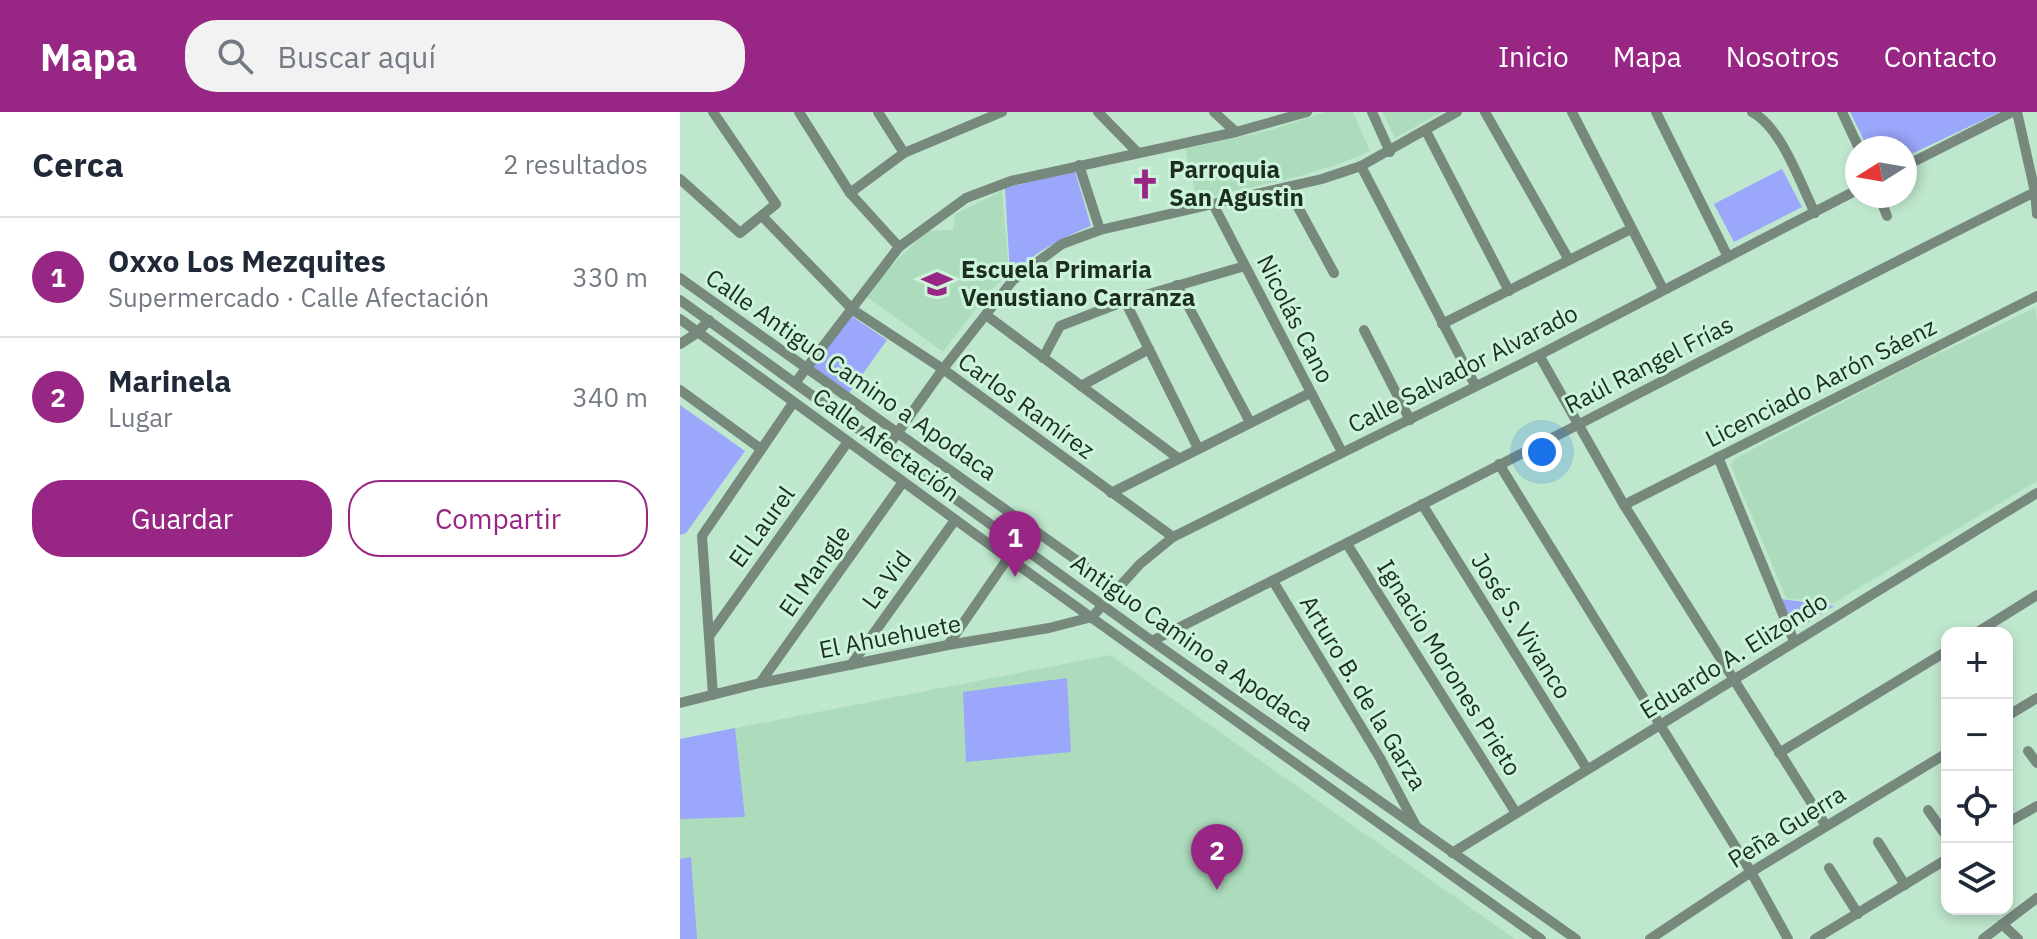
<!DOCTYPE html>
<html lang="es">
<head>
<meta charset="utf-8">
<style>
  body { margin:0; font-family:"IBM Plex Sans",sans-serif; background:#f2f2f3; color:#1f2937 }
  .controls { position:absolute; right:24px; bottom:24px; display:grid; overflow:hidden; border-radius:16px; box-shadow:0 4px 12px #0003 }
  .controls button { width:72px; height:72px; display:grid; place-items:center; padding:0; border:0; border-bottom:2px solid #e0e1e3; background:#fff; color:#1f2937; font:40px sans-serif }
  .compass { position:absolute; left:1165px; top:24px; width:72px; height:72px; border-radius:50%; background:#fff; box-shadow:0 4px 12px #0003; rotate:259deg }
  .you { position:absolute; left:862px; top:340px; width:28px; height:28px; margin:-20px; border:6px solid #fff; border-radius:50%; background:#1a73e8; box-shadow:0 0 0 12px #1a73e833 }
  .badge { display:grid; place-items:center; width:52px; height:52px; border-radius:50%; background:#982684; color:#fff; font-size:26px; font-weight:700 }
  .pin { position:absolute; translate:-50% -66px; filter:drop-shadow(0 2px 4px #0008) }
  .pin::after { content:''; position:absolute; top:42px; width:28px; height:24px; background:inherit; clip-path:polygon(0 0,100% 0,50% 100%) }
  .list { margin:0; padding:0; list-style:none }
  h2 { display:flex; justify-content:space-between; align-items:center; height:104px; margin:0; padding:0 32px; font-size:34px }
  h2 small { font-size:26px; font-weight:400; color:#747a83 }
  .list li { display:grid; grid-template-columns:52px 1fr auto; gap:24px; align-items:center; box-sizing:border-box; height:120px; padding:0 32px; border-top:2px solid #e0e1e3 }
  .list b { display:block; font-size:30px; white-space:nowrap }
  .list p { margin:0; font-size:26px; white-space:nowrap; color:#747a83 }
  .list em { font-size:26px; font-style:normal; color:#747a83 }
  .actions { display:flex; gap:16px; padding:24px 32px }
  .actions a { flex:1; padding:18px 0; border:2px solid #982684; border-radius:32px; text-align:center; font-size:28px; color:#982684 }
  .actions .main { background:#982684; color:#fff }
  .icon { flex:none; width:44px; height:44px; fill:none; stroke:currentColor; stroke-width:2; stroke-linecap:round; stroke-linejoin:round }
  .map { position:relative; flex:none; width:1357px; height:827px; overflow:hidden }
  header { display:flex; align-items:center; gap:48px; box-sizing:border-box; height:112px; padding:0 40px; background:#982684; color:#fff }
  header strong { font-size:38px }
  nav { display:flex; gap:44px; margin-inline-start:auto; font-size:28px }
  .search { width:560px; height:72px; background:#f2f2f3; display:flex; align-items:center; gap:20px; box-sizing:border-box; padding:0 28px; border-radius:32px; color:#747a83; font-size:30px }
  main { display:flex }
  aside { flex:1; background:#fff }
  .map>svg:first-child { display:block }
  .built { fill:#addcbd }
  .green { fill:#9aa7fb }
  .lines { fill:none; stroke-linecap:round; stroke-linejoin:round }
  .minor { stroke:#77887d; stroke-width:10 }
  .labels { text-anchor:middle; stroke-width:6; stroke-linejoin:round; paint-order:stroke }
  .poi-label { font-size:24px; font-weight:bold; fill:#1d2d23; stroke:#ccf4da; text-anchor:start }
  .street-label { font-size:24px; fill:#1d2d23; stroke:#ccf4da }
</style>
</head>
<body>
<header>
<strong>Mapa</strong>
<div class="search"><svg class="icon" aria-label="search" viewBox="0 0 24 24"><circle cx="10" cy="10" r="6"/><path d="M15 15l6 6"/></svg>Buscar aquí</div>
<nav><a>Inicio</a><a>Mapa</a><a>Nosotros</a><a>Contacto</a></nav>
</header>
<main>
<aside>
<h2>Cerca<small>2 resultados</small></h2>
<ul class="list">
<li><span class="badge">1</span><div><b>Oxxo Los Mezquites</b><p>Supermercado · Calle Afectación</p></div><em>330 m</em></li>
<li><span class="badge">2</span><div><b>Marinela</b><p>Lugar</p></div><em>340 m</em></li>
</ul>
<div class="actions"><a class="main">Guardar</a><a>Compartir</a></div>
</aside>
<div class="map">
<svg width="1357" height="827" viewBox="0 0 1357 827">
  <rect width="100%" height="100%" fill="#bfe7cd"/>
  <g class="built">
    <polygon points="645,0 673,0 690,39 659,52 620,64 517,88 505,37 591,18"/>
    <polygon points="703,0 762,0 715,26"/>
    <polygon points="322,79 329,160 305,184 263,240 186,184 206,159 247,119 273,118 275,102"/>
    <polygon points="1355,196 1357,209 1357,369 1152,492 1106,486 1051,354 1054,347 1228,256"/>
    <polygon points="430,543 835,827 0,827 0,627"/>
  </g>
  <g class="green">
    <polygon points="1170,0 1320,0 1225,45 1225,36 1188,36"/>
    <polygon points="1102,57 1122,95 1054,130 1034,92"/>
    <path d="M 395,59 L 411,114 C 380,126 355,141 330,162 L 325,76 Z"/>
    <polygon points="170,203 207,228 169,281 132,255"/>
    <polygon points="0,293 65,339 6,421 0,423"/>
    <polygon points="1101,487 1154,494 1119,516 1114,514"/>
    <polygon points="387,566 391,640 286,650 283,580"/>
    <polygon points="55,616 65,705 0,707 0,627"/>
    <polygon points="11,745 17,827 0,827 0,747"/>
  </g>
  <g class="lines">
    <g class="minor">
      <polyline points="119,0 170,81 219,135"/>
      <polyline points="198,0 224,41"/>
      <polyline points="418,0 458,41"/>
      <polyline points="534,0 556,20"/>
      <polyline points="692,0 710,40"/>
      <polyline points="805,0 889,148"/>
      <polyline points="892,0 983,177"/>
      <polyline points="976,0 1048,145"/>
      <path d="M 1072,0 C 1102,16 1120,71 1135,101"/>
      <polyline points="1162,0 1179,36"/>
      <polyline points="1337,0 1355,80 1357,102"/>
      <polyline points="746,19 829,179"/>
      <polyline points="399,53 420,118"/>
      <polyline points="681,54 795,273"/>
      <polyline points="1225,54 1332,0"/>
      <polyline points="0,67 60,121 96,92 33,0"/>
      <polyline points="607,75 654,161"/>
      <polyline points="170,81 224,41 322,0"/>
      <polyline points="1199,84 1207,104"/>
      <polyline points="533,92 662,340"/>
      <polyline points="82,104 173,198 263,257 493,425"/>
      <polyline points="0,166 437,477"/>
      <polyline points="497,173 570,310"/>
      <polyline points="0,188 472,529 896,827"/>
      <polyline points="445,189 518,336"/>
      <polyline points="306,203 498,346"/>
      <polyline points="0,207 328,446 861,827"/>
      <polyline points="762,212 951,117"/>
      <polyline points="684,218 730,308"/>
      <polyline points="0,232 17,221 29,208"/>
      <polyline points="859,243 944,393 1146,714"/>
      <polyline points="363,246 380,214 445,189 565,154"/>
      <polyline points="115,271 219,135 286,86 331,69 556,20 627,0"/>
      <polyline points="401,274 469,237"/>
      <polyline points="0,278 81,337"/>
      <polyline points="206,337 263,257 333,168 382,132 420,118 642,67 681,54 777,0"/>
      <polyline points="1038,345 1114,529"/>
      <polyline points="819,352 1071,760 1108,827"/>
      <polyline points="431,381 630,281"/>
      <polyline points="742,392 907,657"/>
      <polyline points="944,393 1357,184"/>
      <polyline points="667,432 836,701"/>
      <polyline points="593,469 700,646 736,714"/>
      <polyline points="1296,521 1357,483"/>
      <polyline points="30,523 167,331"/>
      <path d="M 472,529 C 769,382 1061,226 1357,79"/>
      <polyline points="268,533 328,446"/>
      <polyline points="171,553 275,408"/>
      <polyline points="80,571 223,370"/>
      <polyline points="33,583 22,424 113,291"/>
      <polyline points="0,591 80,571 268,533 369,516 412,505 460,452 493,425 859,243 1177,78"/>
      <polyline points="1327,604 1357,586"/>
      <polyline points="1348,639 1357,651"/>
      <polyline points="1099,641 1267,539"/>
      <polyline points="1248,698 1267,725"/>
      <polyline points="1327,711 1357,694"/>
      <polyline points="1198,730 1225,773"/>
      <polyline points="772,741 1357,381"/>
      <polyline points="1149,756 1178,802"/>
      <polyline points="1322,812 1338,827"/>
      <polyline points="970,827 1071,760 1267,641"/>
      <polyline points="1135,827 1267,747"/>
      <polyline points="1303,827 1357,786"/>
    </g>
  </g>
  <defs>
    <g id="church-bare" transform="scale(2.4)"><path d="M-1.2-6h2.4v3.5h3.3v2.4h-3.3V6h-2.4V-.1h-3.3v-2.4h3.3Z" fill="#982684" stroke="#ccf4da" stroke-width="2.5" paint-order="stroke"/></g>
    <g id="school-bare" transform="scale(2.4)"><path d="M0-5L7-2L0 1L-7-2ZM-4 1L0 2.5L4 1V4Q0 6-4 4Z" fill="#982684" stroke="#ccf4da" stroke-width="2.5" paint-order="stroke"/></g>
  </defs>
  <g fill-rule="evenodd">
    <use href="#church-bare" x="465" y="72"/>
    <use href="#school-bare" x="257" y="172"/>
  </g>
  <g class="labels">
    <g class="poi-label">
      <text x="489" y="66">Parroquia<tspan x="489" dy="28">San Agustin</tspan></text>
      <text x="281" y="166">Escuela Primaria<tspan x="281" dy="28">Venustiano Carranza</tspan></text>
    </g>
    <g class="street-label">
      <text transform="translate(615 207) rotate(63)" y="8">Nicolás Cano</text>
      <text transform="translate(969 253) rotate(-27)" y="8">Raúl Rangel Frías</text>
      <text transform="translate(783 257) rotate(-27)" y="8">Calle Salvador Alvarado</text>
      <text transform="translate(171 263) rotate(35)" y="8">Calle Antiguo Camino a Apodaca</text>
      <text transform="translate(1141 271) rotate(-27)" y="8">Licenciado Aarón Sáenz</text>
      <text transform="translate(346 294) rotate(36)" y="8">Carlos Ramírez</text>
      <text transform="translate(206 333) rotate(36)" y="8">Calle Afectación</text>
      <text transform="translate(82 415) rotate(-54)" y="8">El Laurel</text>
      <text transform="translate(135 459) rotate(-55)" y="8">El Mangle</text>
      <text transform="translate(207 468) rotate(-54)" y="8">La Vid</text>
      <text transform="translate(841 514) rotate(58)" y="8">José S. Vivanco</text>
      <text transform="translate(210 525) rotate(-11)" y="8">El Ahuehuete</text>
      <text transform="translate(512 531) rotate(35)" y="8">Antiguo Camino a Apodaca</text>
      <text transform="translate(1054 544) rotate(-32)" y="8">Eduardo A. Elizondo</text>
      <text transform="translate(769 556) rotate(58)" y="8">Ignacio Morones Prieto</text>
      <text transform="translate(683 581) rotate(59)" y="8">Arturo B. de la Garza</text>
      <text transform="translate(1107 715) rotate(-32)" y="8">Peña Guerra</text>
    </g>
  </g>
</svg>
<div class="controls">
<button>+</button>
<button>−</button>
<button><svg class="icon" aria-label="locate" viewBox="0 0 24 24"><circle cx="12" cy="12" r="6"/><path d="M12 2v4M12 18v4M2 12h4M18 12h4"/></svg></button>
<button><svg class="icon" aria-label="layers" viewBox="0 0 24 24"><path d="M12 4l9 5-9 5-9-5zM3 14l9 5 9-5"/></svg></button>
</div>
<svg class="compass" viewBox="-18 -18 36 36"><path d="M0-13l5 13h-10z" fill="#e53935"/><path d="M0 13l5-13h-10z" fill="#747a83"/></svg>
<div class="you"></div>
<div class="pin badge" style="left:335px;top:465px">1</div>
<div class="pin badge" style="left:537px;top:778px">2</div>
</div>
</main>
</body>
</html>
